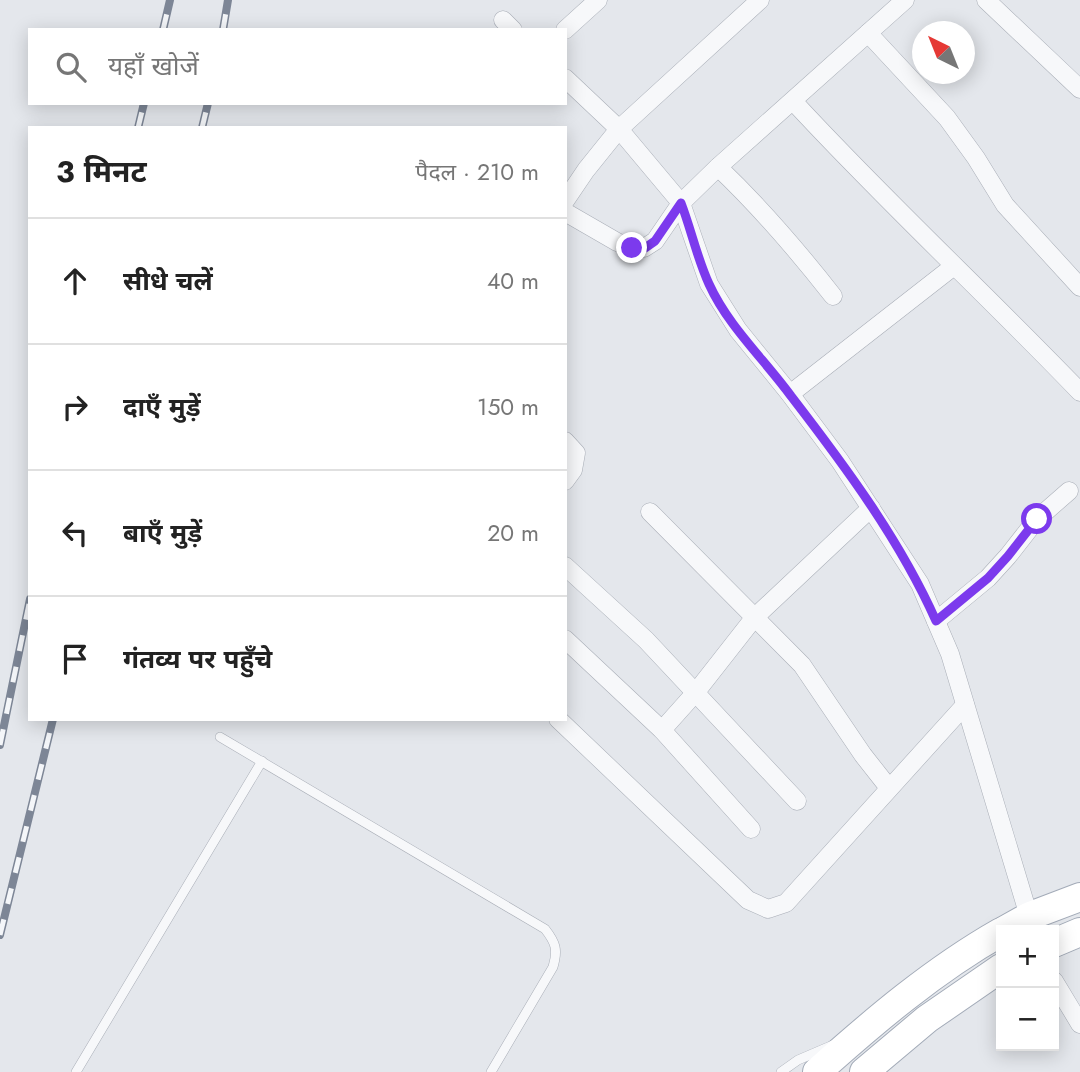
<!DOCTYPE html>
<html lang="hi">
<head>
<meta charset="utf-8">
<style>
  body { margin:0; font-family:Jost,"Noto Sans Devanagari",sans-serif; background:#f2f2f2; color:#222 }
  .controls { position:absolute; right:21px; bottom:21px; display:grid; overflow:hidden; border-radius:0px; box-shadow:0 4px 18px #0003 }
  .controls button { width:63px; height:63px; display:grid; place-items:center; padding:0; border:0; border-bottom:2px solid #e0e0e0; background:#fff; color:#222; font:35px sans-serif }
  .compass { position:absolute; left:912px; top:21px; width:63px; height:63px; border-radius:50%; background:#fff; box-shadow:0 4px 18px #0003; rotate:317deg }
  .stop { position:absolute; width:21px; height:21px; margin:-16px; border:5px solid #7c3aed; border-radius:50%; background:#fff }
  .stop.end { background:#7c3aed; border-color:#fff; box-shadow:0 2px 7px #0008 }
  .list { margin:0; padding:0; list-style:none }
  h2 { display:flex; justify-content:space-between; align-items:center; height:91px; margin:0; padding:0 28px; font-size:30px }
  h2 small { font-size:23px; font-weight:400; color:#767676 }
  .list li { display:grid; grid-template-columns:46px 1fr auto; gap:21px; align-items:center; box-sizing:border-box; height:126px; padding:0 28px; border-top:2px solid #e0e0e0 }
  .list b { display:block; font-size:26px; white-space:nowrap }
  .list em { font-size:23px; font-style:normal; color:#767676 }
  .icon { flex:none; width:38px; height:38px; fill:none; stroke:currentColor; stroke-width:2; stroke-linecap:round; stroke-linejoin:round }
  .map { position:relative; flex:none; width:1080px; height:1072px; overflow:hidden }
  .search { position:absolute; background:#fff; box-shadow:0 4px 18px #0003; left:28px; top:28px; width:539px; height:77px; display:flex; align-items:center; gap:18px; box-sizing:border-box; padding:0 24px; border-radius:0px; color:#767676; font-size:26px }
  .panel { position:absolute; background:#fff; box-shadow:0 4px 18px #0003; left:28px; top:126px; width:539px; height:595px; border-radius:0px }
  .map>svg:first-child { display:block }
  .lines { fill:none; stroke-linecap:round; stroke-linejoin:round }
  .lane-casing { stroke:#a9aeb7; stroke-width:10 }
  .street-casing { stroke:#a9aeb7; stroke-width:19 }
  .primary-casing { stroke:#a3abb8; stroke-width:30 }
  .lane { stroke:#f7f8fa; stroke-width:9 }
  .street { stroke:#f7f8fa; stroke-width:18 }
  .primary { stroke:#fff; stroke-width:28 }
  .rail-casing { stroke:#7d8696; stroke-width:8 }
  .rail { stroke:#f4f6f9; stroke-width:5; stroke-dasharray:16; stroke-linecap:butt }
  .route { stroke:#7c3aed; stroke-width:9 }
</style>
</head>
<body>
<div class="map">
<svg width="1080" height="1072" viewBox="0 0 1080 1072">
  <rect width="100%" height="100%" fill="#e4e7ec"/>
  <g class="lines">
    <g class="lane-casing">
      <g id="lane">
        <path d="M 220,737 L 545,929 C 556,943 558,950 553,967 L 491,1072"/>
        <polyline points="76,1072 262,761"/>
        <polyline points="781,1072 798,1060 833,1045"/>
      </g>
    </g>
    <g class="street-casing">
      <g id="street">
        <polyline points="986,0 1080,89"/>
        <polyline points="503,20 513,30"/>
        <polyline points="565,30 598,0"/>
        <polyline points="868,33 947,118 976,158 1005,205 1080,287"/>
        <polyline points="565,78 619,129 681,203 709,284 738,330 790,394 840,461 920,584 950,654 1031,923"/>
        <path d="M 793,101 C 885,201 985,293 1080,392"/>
        <path d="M 718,167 C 760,207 797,250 833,296"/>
        <polyline points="565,201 586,170 619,129 760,0"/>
        <polyline points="565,212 617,242 632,248 644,248 655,241 681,203 718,167 905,0"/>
        <polyline points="790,394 954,266"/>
        <polyline points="565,441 576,453 573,470 565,481"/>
        <polyline points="650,512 802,665 863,755 889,788"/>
        <polyline points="565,566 646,640 797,801"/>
        <polyline points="936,621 988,578 1008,556 1037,519 1069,491"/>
        <polyline points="565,639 662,730 751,829"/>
        <polyline points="558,719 748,900 768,909 786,903 965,705"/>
        <polyline points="662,730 696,692 754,618 871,508"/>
        <polyline points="1054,981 1080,1024"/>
      </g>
    </g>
    <g class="primary-casing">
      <g id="primary">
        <polyline points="1005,930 1030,916 1080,897"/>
        <polyline points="1054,943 1080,932"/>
        <path d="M 817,1072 C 874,1021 934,970 1001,932"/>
        <polyline points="864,1072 927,1019 1001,968"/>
      </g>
    </g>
    <use href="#lane" class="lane"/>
    <use href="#street" class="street"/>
    <use href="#primary" class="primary"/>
    <g class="rail-casing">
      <g id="rail">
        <polyline points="163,30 170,0"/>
        <polyline points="223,30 228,0"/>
        <polyline points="138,128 144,103"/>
        <polyline points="202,128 208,103"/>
        <polyline points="0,745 30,599"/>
        <polyline points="0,935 53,719"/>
      </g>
    </g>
    <use href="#rail" class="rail"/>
  </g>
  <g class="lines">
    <path class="route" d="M 632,248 L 645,248 L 655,241 L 681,203 C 691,229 697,258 709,284 C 728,326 764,359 791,396 C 845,466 900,540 936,621 L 988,578 L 1008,556 L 1037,519"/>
  </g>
</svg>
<div class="controls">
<button>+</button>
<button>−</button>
</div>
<svg class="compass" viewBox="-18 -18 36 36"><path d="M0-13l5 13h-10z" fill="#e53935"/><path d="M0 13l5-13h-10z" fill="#767676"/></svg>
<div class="stop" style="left:1037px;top:519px"></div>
<div class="stop end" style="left:632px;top:248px"></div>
<div class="search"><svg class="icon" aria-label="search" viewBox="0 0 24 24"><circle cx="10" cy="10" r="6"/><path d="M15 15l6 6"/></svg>यहाँ खोजें</div>
<section class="panel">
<h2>3 मिनट<small>पैदल · 210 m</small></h2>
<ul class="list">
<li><svg class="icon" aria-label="ahead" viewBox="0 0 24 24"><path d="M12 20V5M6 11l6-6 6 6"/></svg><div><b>सीधे चलें</b></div><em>40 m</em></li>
<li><svg class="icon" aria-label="right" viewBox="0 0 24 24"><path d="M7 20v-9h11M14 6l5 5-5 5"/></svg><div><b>दाएँ मुड़ें</b></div><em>150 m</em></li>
<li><svg class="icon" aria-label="left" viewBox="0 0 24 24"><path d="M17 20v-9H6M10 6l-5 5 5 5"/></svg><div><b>बाएँ मुड़ें</b></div><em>20 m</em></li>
<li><svg class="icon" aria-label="arrive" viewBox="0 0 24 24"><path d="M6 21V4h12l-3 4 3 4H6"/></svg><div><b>गंतव्य पर पहुँचे</b></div></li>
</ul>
</section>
</div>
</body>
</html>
